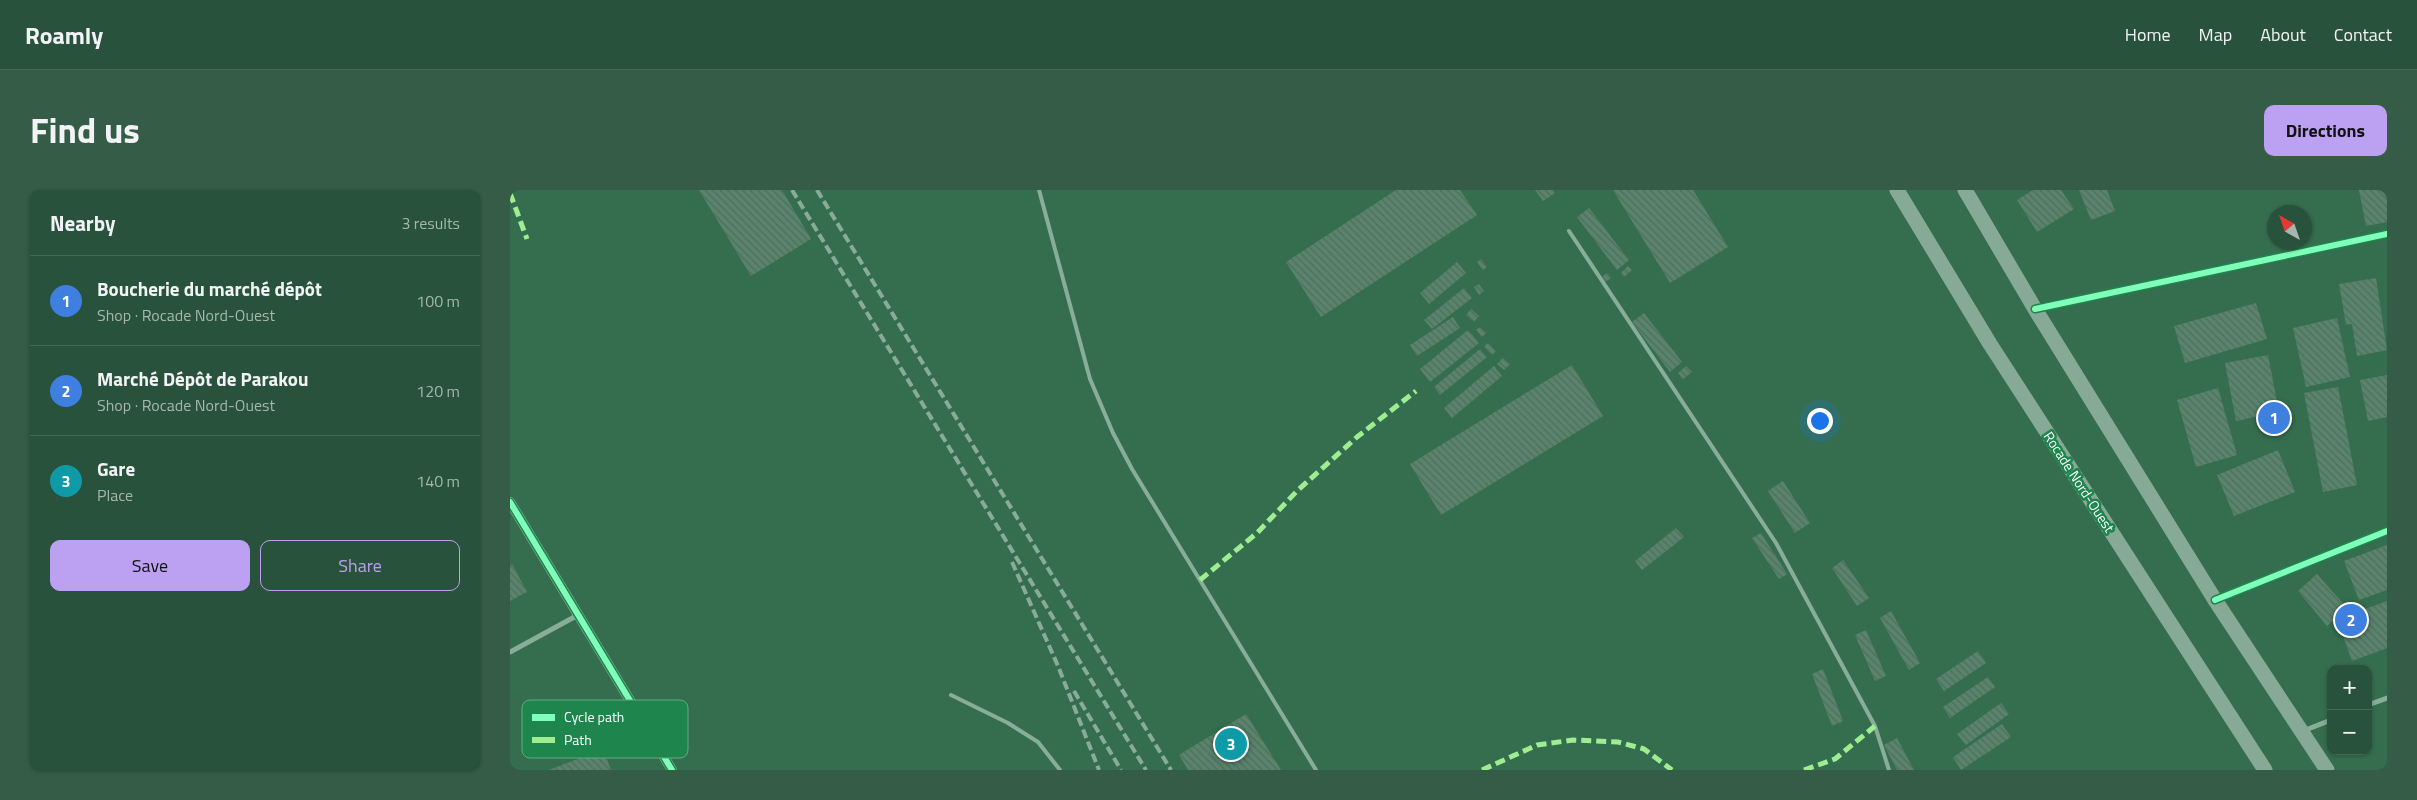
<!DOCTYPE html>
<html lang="en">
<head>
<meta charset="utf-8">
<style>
  body { margin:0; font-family:"Titillium Web",sans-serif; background:#345c46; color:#f1f3f6 }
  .controls { position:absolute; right:15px; bottom:15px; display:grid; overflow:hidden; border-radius:10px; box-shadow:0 1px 4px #0004 }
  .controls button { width:45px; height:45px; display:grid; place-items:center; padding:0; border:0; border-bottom:1px solid #446955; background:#28523b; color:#f1f3f6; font:25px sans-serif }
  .compass { position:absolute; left:1757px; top:15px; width:45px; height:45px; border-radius:50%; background:#28523b; box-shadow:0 1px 4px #0004; rotate:320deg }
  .you { position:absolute; left:1309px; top:230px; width:18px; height:18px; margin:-12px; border:4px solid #fff; border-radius:50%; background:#1a73e8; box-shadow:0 0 0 8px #1a73e833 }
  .badge { display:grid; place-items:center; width:32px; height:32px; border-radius:50%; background:#bca0f2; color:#fff; font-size:16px; font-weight:700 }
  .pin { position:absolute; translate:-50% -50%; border:2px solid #fff; box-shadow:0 1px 5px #0006 }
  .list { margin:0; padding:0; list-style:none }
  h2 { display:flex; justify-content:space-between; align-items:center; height:65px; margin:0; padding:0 20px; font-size:21px }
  h2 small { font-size:16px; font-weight:400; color:#a5b6af }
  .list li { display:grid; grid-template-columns:32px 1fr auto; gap:15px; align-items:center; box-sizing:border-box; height:90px; padding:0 20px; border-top:1px solid #446955 }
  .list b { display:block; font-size:19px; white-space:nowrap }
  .list p { margin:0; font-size:16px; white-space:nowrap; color:#a5b6af }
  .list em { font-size:16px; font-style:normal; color:#a5b6af }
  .actions { display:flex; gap:10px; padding:15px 20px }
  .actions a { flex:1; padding:11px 0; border:1px solid #bca0f2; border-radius:10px; text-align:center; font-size:18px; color:#bca0f2 }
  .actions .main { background:#bca0f2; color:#111 }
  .map { position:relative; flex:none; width:1877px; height:580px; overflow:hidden; border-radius:10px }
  header { display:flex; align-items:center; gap:30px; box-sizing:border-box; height:70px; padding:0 25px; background:#28523b; border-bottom:1px solid #446955 }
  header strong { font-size:24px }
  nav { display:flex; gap:28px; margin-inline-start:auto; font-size:18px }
  .intro { display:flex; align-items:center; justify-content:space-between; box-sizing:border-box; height:120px; padding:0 30px }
  h1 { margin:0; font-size:35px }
  .button { padding:12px 22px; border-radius:10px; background:#bca0f2; color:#111; font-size:18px; font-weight:700 }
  main { display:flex; gap:30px; padding:0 30px }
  aside { flex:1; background:#28523b; border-radius:10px; box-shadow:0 1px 4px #0004 }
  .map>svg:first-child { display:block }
  .building { fill:url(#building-back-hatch) }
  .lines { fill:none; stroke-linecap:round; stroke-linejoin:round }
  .lane { stroke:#88ad99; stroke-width:4 }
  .street { stroke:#88ad99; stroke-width:5 }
  .secondary { stroke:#91b29f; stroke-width:10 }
  .primary { stroke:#87aa96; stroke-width:15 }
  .rail { stroke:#89ac9a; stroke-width:4; stroke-dasharray:9 4; stroke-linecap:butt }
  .quiet { stroke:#9fed91; stroke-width:5; stroke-dasharray:10 5; stroke-linecap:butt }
  .cycleway-casing { stroke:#1e854d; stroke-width:9 }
  .cycleway { stroke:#80ffba; stroke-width:6 }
  .labels { text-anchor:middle; stroke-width:5; stroke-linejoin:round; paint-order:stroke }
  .street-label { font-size:14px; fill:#fff; stroke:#1e854d }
  .key { fill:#1e854d; stroke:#62aa82; stroke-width:1 }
  .key-label { font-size:14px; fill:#fff }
</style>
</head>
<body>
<header>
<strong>Roamly</strong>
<nav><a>Home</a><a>Map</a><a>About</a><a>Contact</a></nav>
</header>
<div class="intro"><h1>Find us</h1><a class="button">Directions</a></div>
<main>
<aside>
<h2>Nearby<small>3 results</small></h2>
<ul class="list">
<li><span class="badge" style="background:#3f7fe0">1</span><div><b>Boucherie du marché dépôt</b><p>Shop · Rocade Nord-Ouest</p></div><em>100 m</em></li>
<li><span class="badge" style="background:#3f7fe0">2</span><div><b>Marché Dépôt de Parakou</b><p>Shop · Rocade Nord-Ouest</p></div><em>120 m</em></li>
<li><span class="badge" style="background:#0f9aa8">3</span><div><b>Gare</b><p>Place</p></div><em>140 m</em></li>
</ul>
<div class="actions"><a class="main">Save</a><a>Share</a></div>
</aside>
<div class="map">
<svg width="1877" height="580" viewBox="0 0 1877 580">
  <defs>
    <pattern id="building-back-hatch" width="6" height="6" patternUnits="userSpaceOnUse" patternTransform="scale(1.25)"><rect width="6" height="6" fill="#58846c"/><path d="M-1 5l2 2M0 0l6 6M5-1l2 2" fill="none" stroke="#536b5e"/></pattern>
  </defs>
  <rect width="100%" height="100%" fill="#356e4f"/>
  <g class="building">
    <polygon points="189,0 272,0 301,49 241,86"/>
    <polygon points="886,0 950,0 967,25 811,127 776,72"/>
    <polygon points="1025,0 1043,0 1045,3 1033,11"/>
    <polygon points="1103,0 1183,0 1218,57 1160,93"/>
    <polygon points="1523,0 1551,0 1564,19 1527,42 1507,10"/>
    <polygon points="1569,0 1597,0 1605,21 1581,30"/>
    <polygon points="1849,0 1877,0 1877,32 1856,36"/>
    <polygon points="1079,18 1119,70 1107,80 1067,27"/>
    <polygon points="971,69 977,77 973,80 967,72"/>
    <polygon points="947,72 956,83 919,114 910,103"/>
    <polygon points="1118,76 1122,80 1114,87 1111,83"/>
    <polygon points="1097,83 1101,88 1095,92 1092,87"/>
    <polygon points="1866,88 1877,160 1847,166 1842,134 1836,135 1829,94"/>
    <polygon points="969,94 974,101 969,105 964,97"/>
    <polygon points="954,98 962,108 922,139 914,130"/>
    <polygon points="1746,113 1757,149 1675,173 1664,136"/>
    <polygon points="961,119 969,126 964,132 956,125"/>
    <polygon points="1134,123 1172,172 1160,182 1122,132"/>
    <polygon points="943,127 950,138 907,166 900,155"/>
    <polygon points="1827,128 1840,187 1796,197 1783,138"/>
    <polygon points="970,137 976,143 972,147 966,140"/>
    <polygon points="958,140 969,153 920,192 910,179"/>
    <polygon points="978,153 986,161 982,165 974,157"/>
    <polygon points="970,159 977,167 930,205 924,197"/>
    <polygon points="1758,165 1769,222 1726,231 1715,173"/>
    <polygon points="993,168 1000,174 994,180 987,174"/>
    <polygon points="1062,175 1093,226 931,325 900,274"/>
    <polygon points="984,176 992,186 942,228 934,218"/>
    <polygon points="1176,176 1182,182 1173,189 1168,183"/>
    <polygon points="1877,185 1877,227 1858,231 1850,190"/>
    <polygon points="1828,197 1847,295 1813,302 1794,203"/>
    <polygon points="1708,198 1727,265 1686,277 1667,210"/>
    <polygon points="1768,260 1785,302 1724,326 1707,285"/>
    <polygon points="1273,291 1300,333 1285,343 1258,301"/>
    <polygon points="1166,338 1174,347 1132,380 1125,371"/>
    <polygon points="1251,343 1277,384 1269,389 1242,348"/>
    <polygon points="1877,355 1877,400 1849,410 1834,371"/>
    <polygon points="1333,370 1359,408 1347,416 1322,378"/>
    <polygon points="2,374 17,402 0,411 0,376"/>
    <polygon points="1807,384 1837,418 1817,436 1788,401"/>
    <polygon points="1877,411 1877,458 1842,471 1827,429"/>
    <polygon points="1381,421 1410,473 1399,480 1370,428"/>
    <polygon points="1356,440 1376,486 1365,491 1345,445"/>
    <polygon points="1468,461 1476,473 1434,501 1426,489"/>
    <polygon points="1313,479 1333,531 1322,536 1302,484"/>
    <polygon points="1478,487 1485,497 1440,528 1433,517"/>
    <polygon points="1491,513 1499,524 1456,555 1447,544"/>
    <polygon points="736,524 771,580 678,580 669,565"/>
    <polygon points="1492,534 1501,547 1451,580 1443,567"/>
    <polygon points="1387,548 1404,580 1387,580 1374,555"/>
    <polygon points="93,559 101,580 39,580"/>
  </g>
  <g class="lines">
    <g class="lane">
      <polyline points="529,0 580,189 603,243 622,279 806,580"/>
      <polyline points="1059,41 1266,353 1365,536 1379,580"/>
      <polyline points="441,505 498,533 528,552 550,580"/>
    </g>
    <g class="street">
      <polyline points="1528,118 1877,44"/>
      <polyline points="1706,410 1877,341"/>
      <polyline points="0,462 68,425"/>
      <polyline points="1858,515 1877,508"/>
      <polyline points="1793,541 1821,530"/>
    </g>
    <polyline class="secondary" points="0,312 162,580"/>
    <g class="primary">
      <polyline points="1387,0 1480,154 1755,580"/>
      <polyline points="1455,0 1525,119 1705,410 1817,580"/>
    </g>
    <g class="rail">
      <polyline points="282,0 636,580"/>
      <polyline points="307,0 661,580"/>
      <polyline points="502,372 548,476 589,580"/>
      <polyline points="564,501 611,580"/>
    </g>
    <g class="quiet">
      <polyline points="0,3 17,49"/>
      <polyline points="690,390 747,343 787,301 847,247 906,201"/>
      <polyline points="972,580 1027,555 1063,550 1108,552 1134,559 1162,580"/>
      <polyline points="1294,580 1325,569 1365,536"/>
    </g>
    <g class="cycleway-casing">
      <g id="cycleway">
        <polyline points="1525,119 1877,44"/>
        <polyline points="0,312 162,580"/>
        <polyline points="1705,410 1877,341"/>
      </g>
    </g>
    <use href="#cycleway" class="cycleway"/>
  </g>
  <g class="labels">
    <g class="street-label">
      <text transform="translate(1569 292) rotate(57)" y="5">Rocade Nord-Ouest</text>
    </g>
  </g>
  <rect x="12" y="510" width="166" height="58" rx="8" class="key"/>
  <rect x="22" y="524" width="23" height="7" fill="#80ffba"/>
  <rect x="22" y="547" width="23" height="6" fill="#9fed91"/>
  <g class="key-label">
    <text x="54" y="532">Cycle path</text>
    <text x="54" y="555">Path</text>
  </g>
</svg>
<div class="controls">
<button>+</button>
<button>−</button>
</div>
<svg class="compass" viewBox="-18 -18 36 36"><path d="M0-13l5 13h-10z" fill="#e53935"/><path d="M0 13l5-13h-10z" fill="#a5b6af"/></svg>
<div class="you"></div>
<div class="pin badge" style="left:1764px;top:228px;background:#3f7fe0">1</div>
<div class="pin badge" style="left:1841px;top:430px;background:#3f7fe0">2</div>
<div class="pin badge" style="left:721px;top:554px;background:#0f9aa8">3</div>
</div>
</main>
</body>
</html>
